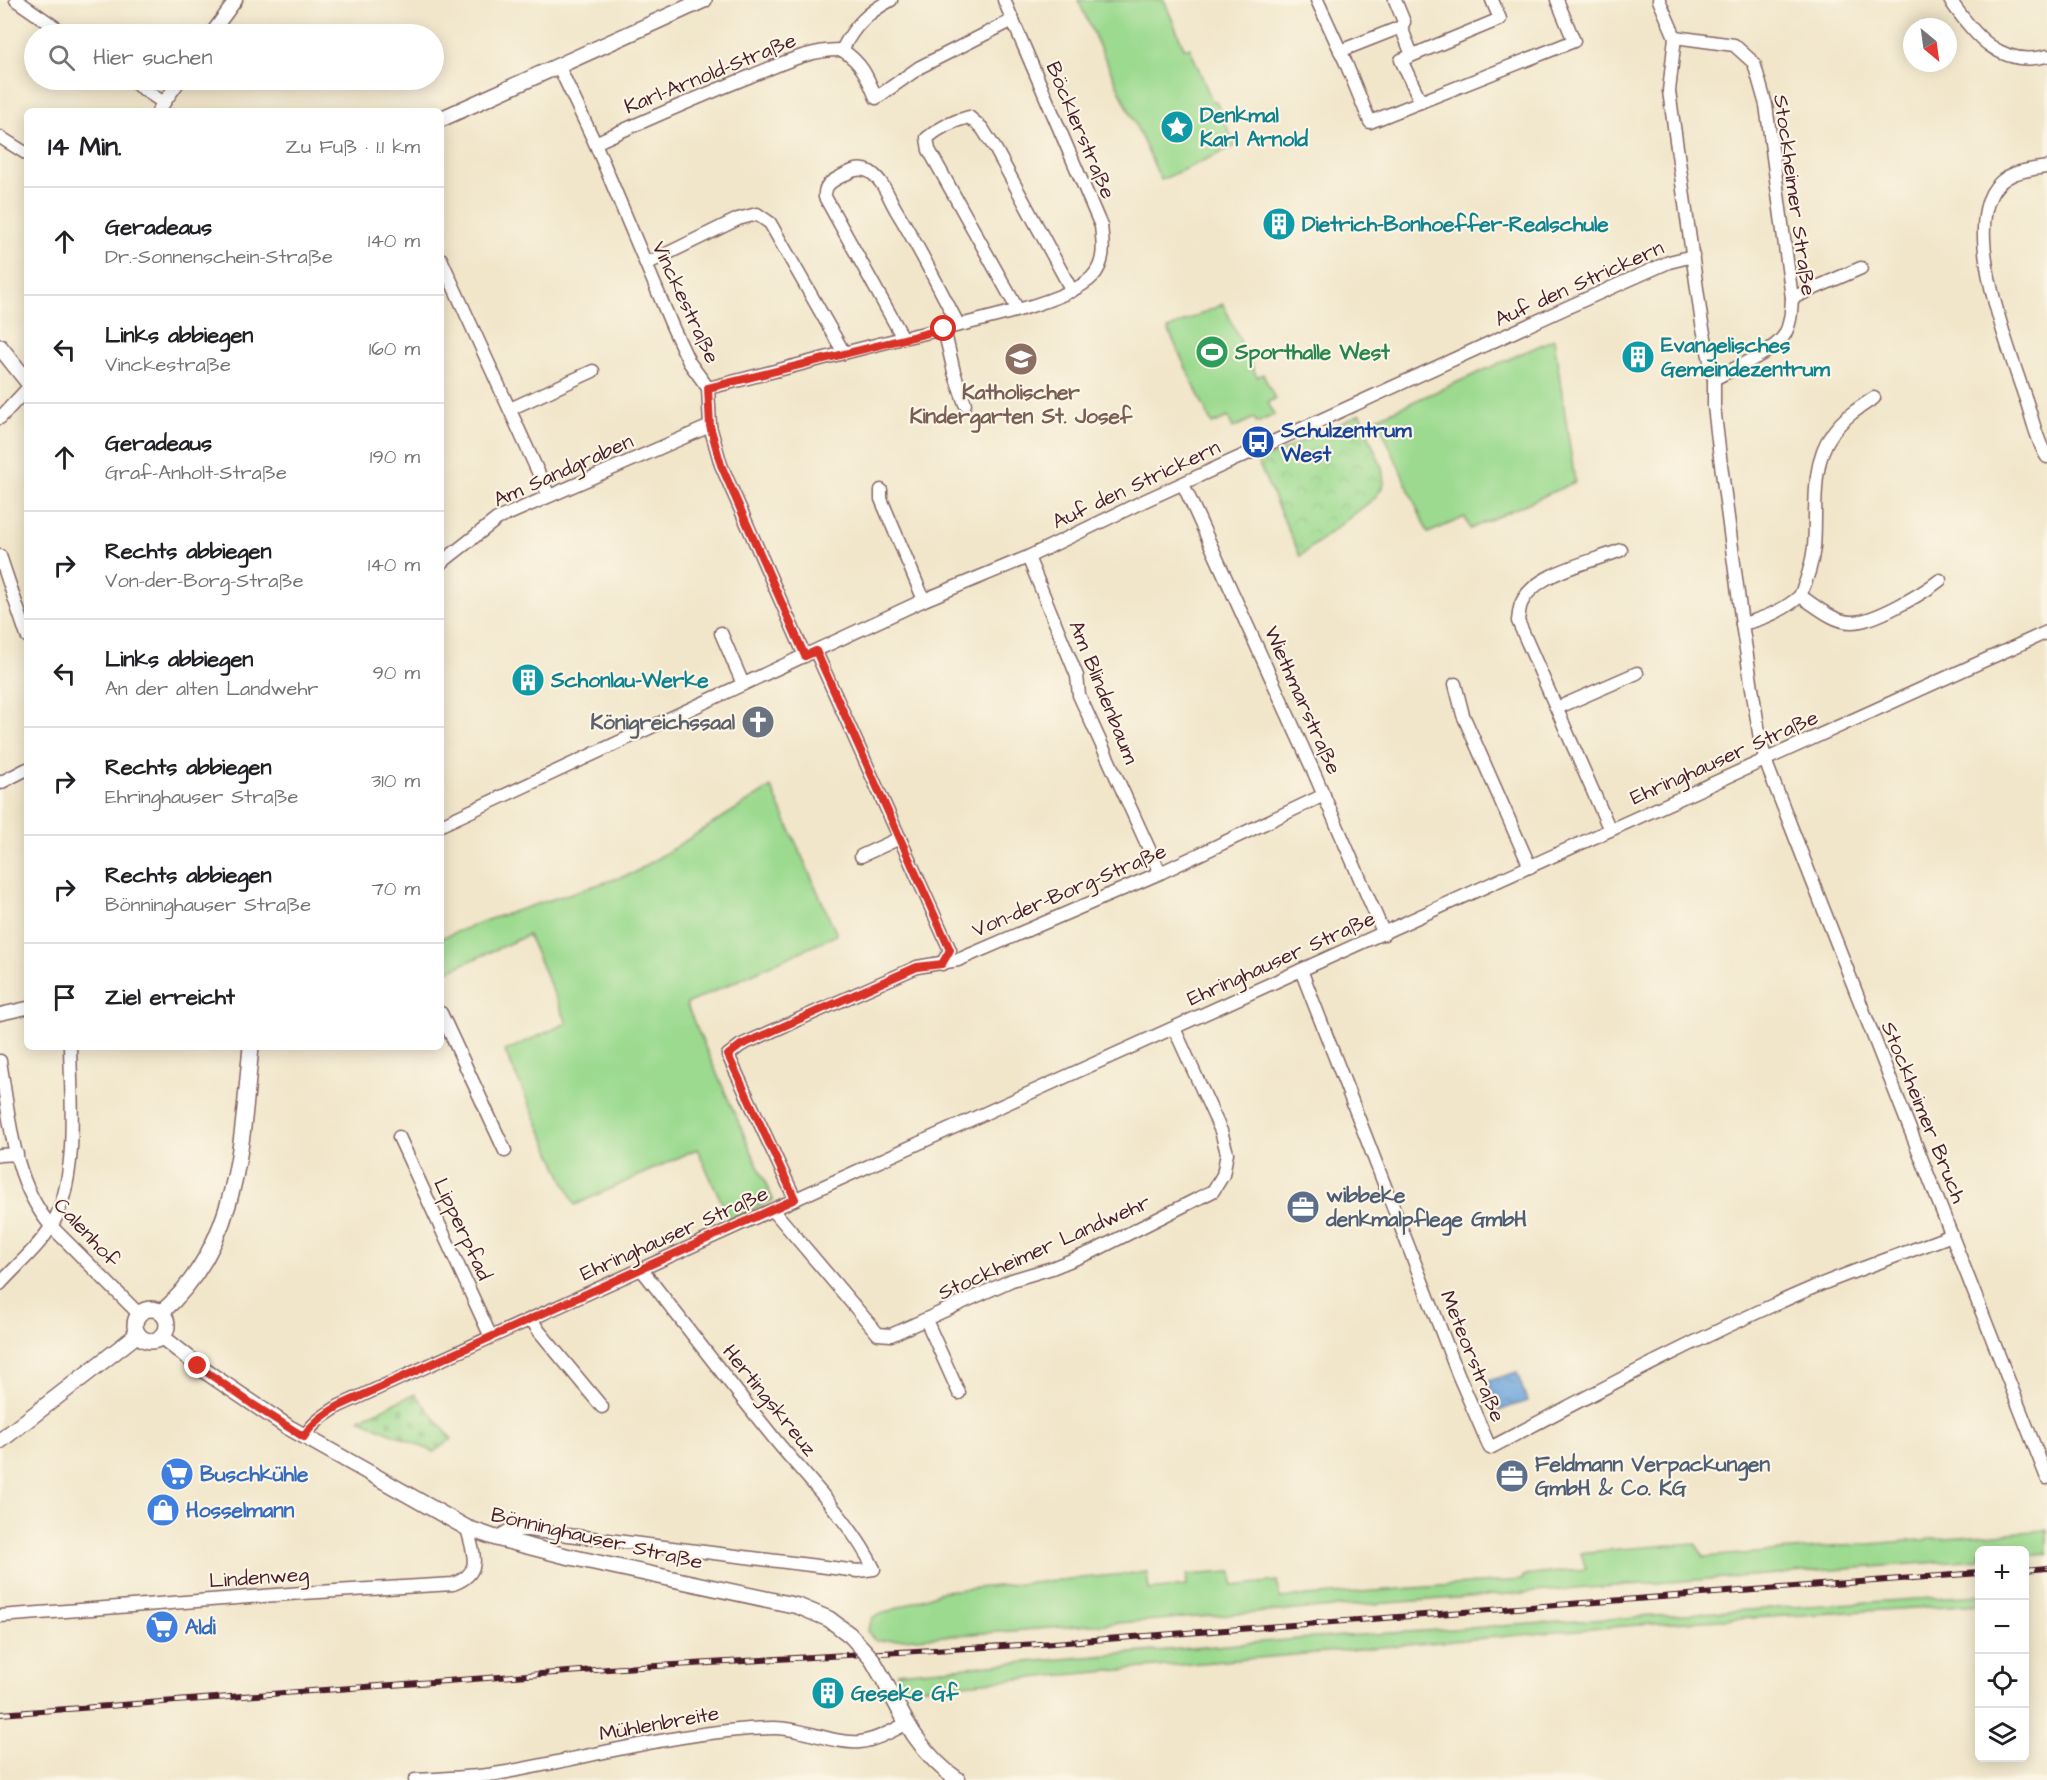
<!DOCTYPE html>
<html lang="de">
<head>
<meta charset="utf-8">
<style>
  body { margin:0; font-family:"Architects Daughter",sans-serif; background:#f6f6f6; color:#202124 }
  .controls { position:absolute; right:18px; bottom:18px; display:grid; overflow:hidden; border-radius:9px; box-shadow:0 3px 15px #0003 }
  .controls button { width:54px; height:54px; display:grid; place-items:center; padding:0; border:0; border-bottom:2px solid #e0e0e0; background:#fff; color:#202124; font:30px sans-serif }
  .compass { position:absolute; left:1903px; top:18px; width:54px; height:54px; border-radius:50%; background:#fff; box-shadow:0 3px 15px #0003; rotate:151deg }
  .stop { position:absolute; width:18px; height:18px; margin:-14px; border:4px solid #d93025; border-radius:50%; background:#fff }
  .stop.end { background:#d93025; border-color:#fff; box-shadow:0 2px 6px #0008 }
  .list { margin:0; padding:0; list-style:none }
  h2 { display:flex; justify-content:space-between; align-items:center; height:78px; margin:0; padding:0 24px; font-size:26px }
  h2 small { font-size:20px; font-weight:400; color:#757577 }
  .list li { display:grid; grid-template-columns:39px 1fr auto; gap:18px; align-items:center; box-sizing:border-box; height:108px; padding:0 24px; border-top:2px solid #e0e0e0 }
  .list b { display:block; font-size:22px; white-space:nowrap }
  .list p { margin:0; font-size:20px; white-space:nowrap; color:#757577 }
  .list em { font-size:20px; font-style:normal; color:#757577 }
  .icon { flex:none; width:33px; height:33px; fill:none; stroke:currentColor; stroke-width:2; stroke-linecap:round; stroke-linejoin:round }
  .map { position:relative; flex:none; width:2047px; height:1780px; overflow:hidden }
  .search { position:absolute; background:#fff; box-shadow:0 3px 15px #0003; left:24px; top:24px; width:420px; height:66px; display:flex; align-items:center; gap:15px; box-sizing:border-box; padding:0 21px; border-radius:33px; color:#757577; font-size:22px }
  .panel { position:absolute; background:#fff; box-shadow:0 3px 15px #0003; left:24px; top:108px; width:420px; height:942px; border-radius:9px }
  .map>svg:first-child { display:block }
  .grass { fill:#9bda8f; stroke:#727c5d; stroke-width:1.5 }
  .cemetery { fill:url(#cemetery-stones); stroke:#727c5d; stroke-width:1.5 }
  .park { fill:url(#park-crowns); stroke:#727c5d; stroke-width:1.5 }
  .water { fill:url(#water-ripples); stroke:#5b6283; stroke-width:1.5 }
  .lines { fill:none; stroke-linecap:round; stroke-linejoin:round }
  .minor-casing { stroke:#846563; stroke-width:15 }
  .major-casing { stroke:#846563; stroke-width:18 }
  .minor { stroke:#fff; stroke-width:12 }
  .major { stroke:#fff; stroke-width:15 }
  .rail-casing { stroke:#4a1f2b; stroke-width:6 }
  .rail { stroke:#fcf5e5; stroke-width:4; stroke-dasharray:11; stroke-linecap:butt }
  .major-bridge-casing { stroke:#846563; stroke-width:18; stroke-linecap:butt }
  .major-bridge { stroke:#fff; stroke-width:15 }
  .route { stroke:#d93025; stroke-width:8 }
  .labels { text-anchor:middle; stroke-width:4.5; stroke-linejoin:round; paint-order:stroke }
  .street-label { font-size:21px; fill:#4a1f2b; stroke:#fcf5e5 }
  .culture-label { font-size:21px; font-weight:bold; fill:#0d838f; stroke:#fcf5e5; text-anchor:start }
  .leisure-label { font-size:21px; font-weight:bold; fill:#27864d; stroke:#fcf5e5; text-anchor:start }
  .education-label { font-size:21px; font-weight:bold; fill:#785e54; stroke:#fcf5e5 }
  .transit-label { font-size:21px; font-weight:bold; fill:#164399; stroke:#fcf5e5; text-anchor:start }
  .worship-label { font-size:21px; font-weight:bold; fill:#5b616d; stroke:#fcf5e5; text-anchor:end }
  .service-label { font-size:21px; font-weight:bold; fill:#4e5e75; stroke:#fcf5e5; text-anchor:start }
  .shop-label { font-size:21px; font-weight:bold; fill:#366cbe; stroke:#fcf5e5; text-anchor:start }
</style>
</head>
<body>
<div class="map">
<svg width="2047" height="1780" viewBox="0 0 2047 1780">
  <defs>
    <pattern id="cemetery-stones" width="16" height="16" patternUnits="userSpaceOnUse" patternTransform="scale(1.5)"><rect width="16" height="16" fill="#9bda8f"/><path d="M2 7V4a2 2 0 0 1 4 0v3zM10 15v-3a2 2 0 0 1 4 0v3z" fill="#87bb7c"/></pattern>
    <pattern id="park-crowns" width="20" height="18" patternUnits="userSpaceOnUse" patternTransform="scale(1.5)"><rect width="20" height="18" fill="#9bda8f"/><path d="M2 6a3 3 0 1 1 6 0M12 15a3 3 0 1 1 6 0" fill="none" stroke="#87bb7c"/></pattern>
    <pattern id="water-ripples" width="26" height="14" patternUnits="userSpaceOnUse" patternTransform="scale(1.5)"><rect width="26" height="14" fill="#6ca4db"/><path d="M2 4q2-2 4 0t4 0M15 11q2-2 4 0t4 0" fill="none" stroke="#5b85b2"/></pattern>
  </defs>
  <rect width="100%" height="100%" fill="#fcf5e5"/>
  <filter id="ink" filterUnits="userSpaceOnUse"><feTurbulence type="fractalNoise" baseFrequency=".0167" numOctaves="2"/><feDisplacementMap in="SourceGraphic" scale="12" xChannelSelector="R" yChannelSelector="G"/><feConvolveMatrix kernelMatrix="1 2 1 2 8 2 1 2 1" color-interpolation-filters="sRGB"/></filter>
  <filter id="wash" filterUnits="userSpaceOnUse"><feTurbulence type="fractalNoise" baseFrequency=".008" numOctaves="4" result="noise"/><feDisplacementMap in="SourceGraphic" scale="24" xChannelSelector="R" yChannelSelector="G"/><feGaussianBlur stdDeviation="1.35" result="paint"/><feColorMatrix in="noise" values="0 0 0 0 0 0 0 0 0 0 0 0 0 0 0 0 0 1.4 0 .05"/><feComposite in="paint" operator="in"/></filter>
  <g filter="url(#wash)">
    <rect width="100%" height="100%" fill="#f1e6ca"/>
    <g class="grass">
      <polygon points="1078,0 1164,0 1184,48 1190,48 1212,101 1216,101 1235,146 1161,180"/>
      <polygon points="1223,304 1257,377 1263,374 1275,399 1268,402 1274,415 1257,423 1254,418 1233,428 1228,417 1212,424 1168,329"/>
      <polygon points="1554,339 1575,482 1470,529 1465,517 1428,533 1377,418"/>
      <polygon points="771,787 837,935 686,1004 773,1200 730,1220 697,1149 575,1205 505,1051 567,1023 528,935 441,974 441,938 487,920 634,873"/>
      <polygon points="2047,1530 2047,1554 2025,1556 2024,1550 1980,1550 1979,1559 876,1641 867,1631 873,1617 944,1591 1147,1572 1149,1590 1186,1586 1187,1575 1232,1572 1233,1586 1277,1581 1280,1598 1522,1580 1523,1576 1586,1569 1581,1553 1597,1551 1695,1543 1704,1557"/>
      <polygon points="1979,1595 1979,1604 1623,1626 905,1689 897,1673 1299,1639"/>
    </g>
    <polygon class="cemetery" points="415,1394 452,1439 434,1452 359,1419"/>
    <polygon class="park" points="1360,414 1382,468 1384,484 1376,497 1300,556 1258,462"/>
    <polygon class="water" points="1517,1372 1527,1401 1498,1411 1488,1381"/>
  </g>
  <g filter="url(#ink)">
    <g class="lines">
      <g class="minor-casing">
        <g id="minor">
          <polyline points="16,0 65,34"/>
          <polyline points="1317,0 1345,61 1370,122 1574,41 1557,0"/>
          <polyline points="1395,0 1404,22 1401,27 1412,55"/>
          <polyline points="1659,0 1675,37 1669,91 1702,324 1714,379 1714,406 1719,449 1742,624 1760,739 1768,768 2047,1478"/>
          <path d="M 1950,0 C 1974,35 2000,68 2047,56"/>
          <polyline points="211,34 236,0"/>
          <path d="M 1675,37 L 1734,45 L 1754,63 L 1766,105 L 1792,298 C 1791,311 1791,323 1785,334 C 1775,352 1732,369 1714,379"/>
          <path d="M 842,50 C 862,63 867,76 876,98 L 920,67 L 1013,20"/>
          <path d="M 842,50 C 854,26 868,12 891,0"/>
          <polyline points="1340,51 1401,27"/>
          <polyline points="559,67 595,143 673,328 689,362 708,388 710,426 721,465 805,656"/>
          <polyline points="130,80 164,103"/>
          <polyline points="1421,102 1401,60 1500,19 1492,0"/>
          <polyline points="158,111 180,80"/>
          <polyline points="0,137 27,154"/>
          <path d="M 595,143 C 646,120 698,97 751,76 C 781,64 810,49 842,50"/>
          <path d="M 2047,167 C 2025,170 2004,172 1992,193 C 1966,239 2009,350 2025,397 C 2032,416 2036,440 2047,457"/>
          <polyline points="441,259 549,496"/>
          <polyline points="646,264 738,219 757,214 770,223 844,353"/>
          <polyline points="1792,298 1861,268"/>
          <path d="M 1018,310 L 929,150 L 927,138 C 940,127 953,121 969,117 L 982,128 L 996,150 L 1072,291"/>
          <polyline points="944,329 954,372 965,404"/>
          <path d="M 903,338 L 825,197 C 824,186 830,182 840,177 C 849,172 859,166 870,172 C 883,180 889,198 896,210 C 919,247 938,286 958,324"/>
          <path d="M 708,388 C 773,372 838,354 903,338 C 944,328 1066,305 1092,277 C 1106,263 1103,243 1101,226 L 1004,0"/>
          <polyline points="510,409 593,371"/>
          <polyline points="0,418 27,389"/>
          <polyline points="1183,484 1312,768 1384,934"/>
          <polyline points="881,490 881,499 924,600"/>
          <polyline points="0,556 27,636"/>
          <polyline points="1028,557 1077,676 1079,695 1160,873"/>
          <polyline points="441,563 497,519 710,426"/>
          <path d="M 1800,596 C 1807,580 1812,565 1814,547 C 1817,513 1810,463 1832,434 C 1843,418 1857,409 1874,398"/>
          <path d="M 1742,624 C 1764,619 1783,611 1800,596 C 1815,605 1833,622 1851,622 C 1873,623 1922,594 1940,580"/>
          <polyline points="721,633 743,684"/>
          <polyline points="816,652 950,950 942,964"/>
          <polyline points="1455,684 1463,715 1530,867"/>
          <polyline points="1557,708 1637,673"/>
          <polyline points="0,783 27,769"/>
          <polyline points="441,825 924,600 1028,557 1144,501 1568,307 1669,262 1693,256"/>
          <path d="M 1610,830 L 1518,621 C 1519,615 1519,607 1522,602 C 1536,572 1593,562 1621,550"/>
          <polyline points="861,856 900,838"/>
          <path d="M 1301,970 L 1458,1374 L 1490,1448 C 1596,1392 1702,1335 1812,1288 C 1858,1269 1906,1253 1952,1235"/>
          <polyline points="441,1013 505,1151"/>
          <polyline points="0,1014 27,1008"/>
          <path d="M 0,1061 C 10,1119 12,1180 51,1226 L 139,1314"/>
          <polyline points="399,1137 491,1337"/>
          <polyline points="0,1155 17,1154"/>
          <polyline points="795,1199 728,1055 741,1045 917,967 958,960 1160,873 1324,795"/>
          <polyline points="773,1210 878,1334 891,1335 1012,1280 1052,1268 1094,1251 1213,1191 1223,1175 1227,1153 1221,1131 1174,1028"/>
          <path d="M 0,1284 C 17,1265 39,1247 52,1225 C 79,1178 71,1100 70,1047"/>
          <polyline points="531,1319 539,1331 602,1407"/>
          <polyline points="926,1320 959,1393"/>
          <path d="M 304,1437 C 313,1422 325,1415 339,1406 L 2047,632"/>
          <path d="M 496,1538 L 510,1530 L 528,1530 L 858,1571 L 874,1569 C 854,1526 808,1479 777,1442 C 731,1385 687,1327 642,1270"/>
          <path d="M 0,1616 L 302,1593 L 453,1584 C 484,1573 473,1553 467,1528"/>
          <path d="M 415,1780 C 444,1778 473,1778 501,1773 C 592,1757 682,1730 775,1728 C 804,1728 831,1744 860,1742 C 876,1740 892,1731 906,1724"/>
        </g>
      </g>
      <g class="major-casing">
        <g id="major">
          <polyline points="441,119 704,0"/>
          <polyline points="0,347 27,381"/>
          <circle cx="151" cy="1325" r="16"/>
          <path d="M 161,1313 C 240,1243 241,1145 251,1047"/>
          <polyline points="161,1336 205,1371 288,1427 467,1528 496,1538 566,1556 798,1606 829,1619 850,1635"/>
          <polyline points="0,1441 138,1334"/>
          <path d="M 885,1682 C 904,1720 922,1756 958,1780"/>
        </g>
      </g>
      <use href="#minor" class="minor"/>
      <use href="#major" class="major"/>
      <g class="rail-casing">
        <g id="rail">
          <polyline points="2024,1570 2047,1568"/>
          <polyline points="0,1714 622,1668 1040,1644 1980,1573"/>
        </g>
      </g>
      <use href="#rail" class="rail"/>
      <g class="major-bridge-casing">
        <polyline id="major-bridge" points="850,1635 872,1659 885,1682"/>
      </g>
      <use href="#major-bridge" class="major-bridge"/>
    </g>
  </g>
  <g class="lines" filter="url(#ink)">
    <path class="route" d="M 198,1366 L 252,1404 L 304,1437 C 313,1422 325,1414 339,1406 L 795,1199 L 728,1055 L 741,1045 L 917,967 L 942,964 L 950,950 L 816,651 L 805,656 L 721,465 L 710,426 L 708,388 L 944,329"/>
  </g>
  <defs>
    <g id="sight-disc" transform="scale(1.725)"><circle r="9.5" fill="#0f9aa8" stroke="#fcf5e5"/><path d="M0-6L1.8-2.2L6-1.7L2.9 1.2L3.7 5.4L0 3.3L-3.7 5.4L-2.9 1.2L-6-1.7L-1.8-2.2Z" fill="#fff"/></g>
    <g id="building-disc" transform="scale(1.725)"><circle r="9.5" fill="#0f9aa8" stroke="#fcf5e5"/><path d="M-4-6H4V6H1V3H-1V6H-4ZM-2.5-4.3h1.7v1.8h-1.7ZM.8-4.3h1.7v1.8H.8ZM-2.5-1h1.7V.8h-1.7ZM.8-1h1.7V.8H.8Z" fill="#fff"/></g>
    <g id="stadium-disc" transform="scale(1.725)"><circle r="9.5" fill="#2e9e5b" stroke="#fcf5e5"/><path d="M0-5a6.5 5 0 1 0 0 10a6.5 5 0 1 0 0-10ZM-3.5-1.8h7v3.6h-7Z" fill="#fff"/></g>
    <g id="school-disc" transform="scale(1.725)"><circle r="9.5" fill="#8d6e63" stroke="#fcf5e5"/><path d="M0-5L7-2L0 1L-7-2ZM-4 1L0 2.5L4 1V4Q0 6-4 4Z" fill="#fff"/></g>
    <g id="bus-disc" transform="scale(1.725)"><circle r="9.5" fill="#1a4fb4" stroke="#fcf5e5"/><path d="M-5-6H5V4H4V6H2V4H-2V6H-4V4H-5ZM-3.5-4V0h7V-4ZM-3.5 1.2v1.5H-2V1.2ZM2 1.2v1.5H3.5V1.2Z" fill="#fff"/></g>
    <g id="church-disc" transform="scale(1.725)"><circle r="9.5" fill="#6b7280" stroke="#fcf5e5"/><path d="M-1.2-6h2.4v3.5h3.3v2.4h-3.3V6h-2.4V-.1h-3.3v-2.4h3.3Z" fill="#fff"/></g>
    <g id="office-disc" transform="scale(1.725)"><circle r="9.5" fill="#5c6f8a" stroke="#fcf5e5"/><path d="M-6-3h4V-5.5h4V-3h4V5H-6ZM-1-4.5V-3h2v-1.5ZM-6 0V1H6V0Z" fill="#fff"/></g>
    <g id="supermarket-disc" transform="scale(1.725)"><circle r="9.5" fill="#3f7fe0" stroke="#fcf5e5"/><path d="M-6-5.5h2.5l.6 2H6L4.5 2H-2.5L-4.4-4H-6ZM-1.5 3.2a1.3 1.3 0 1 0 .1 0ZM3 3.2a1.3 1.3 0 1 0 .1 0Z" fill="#fff"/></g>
    <g id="shop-disc" transform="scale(1.725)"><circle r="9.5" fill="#3f7fe0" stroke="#fcf5e5"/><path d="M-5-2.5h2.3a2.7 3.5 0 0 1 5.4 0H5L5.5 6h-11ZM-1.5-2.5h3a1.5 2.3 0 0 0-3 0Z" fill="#fff"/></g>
  </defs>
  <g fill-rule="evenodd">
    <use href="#sight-disc" x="1177" y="127"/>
    <use href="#building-disc" x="1279" y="224"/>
    <use href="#stadium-disc" x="1212" y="352"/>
    <use href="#building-disc" x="1638" y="357"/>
    <use href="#school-disc" x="1021" y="359"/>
    <use href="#bus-disc" x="1258" y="442"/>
    <use href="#building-disc" x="528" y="680"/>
    <use href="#church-disc" x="758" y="722"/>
    <use href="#office-disc" x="1303" y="1207"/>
    <use href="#supermarket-disc" x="177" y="1474"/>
    <use href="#office-disc" x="1512" y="1476"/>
    <use href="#shop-disc" x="163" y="1510"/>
    <use href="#supermarket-disc" x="162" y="1627"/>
    <use href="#building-disc" x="828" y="1693"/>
  </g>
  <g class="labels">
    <g class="street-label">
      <text transform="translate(710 73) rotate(-22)" y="7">Karl-Arnold-Straße</text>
      <text transform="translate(1081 130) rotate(67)" y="7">Böcklerstraße</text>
      <text transform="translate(1795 195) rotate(82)" y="7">Stockheimer Straße</text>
      <text transform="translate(1579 283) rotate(-24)" y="7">Auf den Strickern</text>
      <text transform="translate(686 302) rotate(65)" y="7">Vinckestraße</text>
      <text transform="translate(563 470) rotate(-24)" y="7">Am Sandgraben</text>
      <text transform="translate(1136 484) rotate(-25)" y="7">Auf den Strickern</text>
      <text transform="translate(1104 692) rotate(68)" y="7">Am Blindenbaum</text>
      <text transform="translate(1303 700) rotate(66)" y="7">Wiethmarstraße</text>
      <text transform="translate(1724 757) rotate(-24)" y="7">Ehringhauser Straße</text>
      <text transform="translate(1069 890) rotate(-23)" y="7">Von-der-Borg-Straße</text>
      <text transform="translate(1281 958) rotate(-24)" y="7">Ehringhauser Straße</text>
      <text transform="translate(1924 1112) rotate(68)" y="7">Stockheimer Bruch</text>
      <text transform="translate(463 1229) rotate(65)" y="7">Lipperpfad</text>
      <text transform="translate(87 1232) rotate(47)" y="7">Calenhof</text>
      <text transform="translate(674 1233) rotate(-24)" y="7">Ehringhauser Straße</text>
      <text transform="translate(1044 1247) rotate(-24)" y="7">Stockheimer Landwehr</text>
      <text transform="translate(1473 1356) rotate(68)" y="7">Meteorstraße</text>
      <text transform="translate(770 1400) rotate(51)" y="7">Hertingskreuz</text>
      <text transform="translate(597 1538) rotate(13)" y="7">Bönninghauser Straße</text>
      <text transform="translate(259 1577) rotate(-4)" y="7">Lindenweg</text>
      <text transform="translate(659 1723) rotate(-10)" y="7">Mühlenbreite</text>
    </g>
    <g class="culture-label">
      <text x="1200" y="122">Denkmal<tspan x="1200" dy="24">Karl Arnold</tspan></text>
      <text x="1302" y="231">Dietrich-Bonhoeffer-Realschule</text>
      <text x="1661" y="352">Evangelisches<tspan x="1661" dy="24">Gemeindezentrum</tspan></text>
      <text x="551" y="687">Schonlau-Werke</text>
      <text x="851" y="1700">Geseke Gf</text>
    </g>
    <g class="leisure-label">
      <text x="1235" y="359">Sporthalle West</text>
    </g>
    <g class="education-label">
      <text x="1021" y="399">Katholischer<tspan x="1021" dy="24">Kindergarten St. Josef</tspan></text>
    </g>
    <g class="transit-label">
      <text x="1281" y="437">Schulzentrum<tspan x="1281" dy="24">West</tspan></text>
    </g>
    <g class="worship-label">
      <text x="735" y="729">Königreichssaal</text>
    </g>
    <g class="service-label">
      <text x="1326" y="1202">wibbeke<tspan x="1326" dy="24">denkmalpflege GmbH</tspan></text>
      <text x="1535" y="1471">Feldmann Verpackungen<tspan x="1535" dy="24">GmbH &amp; Co. KG</tspan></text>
    </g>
    <g class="shop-label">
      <text x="200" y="1481">Buschkühle</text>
      <text x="186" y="1517">Hosselmann</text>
      <text x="185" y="1634">Aldi</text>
    </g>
  </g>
</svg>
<div class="controls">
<button>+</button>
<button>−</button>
<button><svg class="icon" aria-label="locate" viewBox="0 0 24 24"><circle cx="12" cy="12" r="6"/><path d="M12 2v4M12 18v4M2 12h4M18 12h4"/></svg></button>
<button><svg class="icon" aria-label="layers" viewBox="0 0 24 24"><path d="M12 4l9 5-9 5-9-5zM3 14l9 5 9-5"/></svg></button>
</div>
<svg class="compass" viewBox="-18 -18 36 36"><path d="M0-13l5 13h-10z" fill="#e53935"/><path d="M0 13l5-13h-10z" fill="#757577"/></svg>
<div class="stop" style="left:944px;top:329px"></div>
<div class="stop end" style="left:198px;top:1366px"></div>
<div class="search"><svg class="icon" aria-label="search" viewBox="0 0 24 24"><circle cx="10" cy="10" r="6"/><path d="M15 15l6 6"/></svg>Hier suchen</div>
<section class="panel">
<h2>14 Min.<small>Zu Fuß · 1.1 km</small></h2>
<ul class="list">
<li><svg class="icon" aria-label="ahead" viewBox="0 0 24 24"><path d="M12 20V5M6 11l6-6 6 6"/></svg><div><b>Geradeaus</b><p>Dr.-Sonnenschein-Straße</p></div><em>140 m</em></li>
<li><svg class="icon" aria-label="left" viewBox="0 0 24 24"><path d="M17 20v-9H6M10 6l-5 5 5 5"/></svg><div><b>Links abbiegen</b><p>Vinckestraße</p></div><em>160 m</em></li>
<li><svg class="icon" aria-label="ahead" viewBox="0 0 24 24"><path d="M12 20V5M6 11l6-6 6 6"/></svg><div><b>Geradeaus</b><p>Graf-Anholt-Straße</p></div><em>190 m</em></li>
<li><svg class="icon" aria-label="right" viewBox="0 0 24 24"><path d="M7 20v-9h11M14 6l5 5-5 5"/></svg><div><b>Rechts abbiegen</b><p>Von-der-Borg-Straße</p></div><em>140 m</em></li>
<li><svg class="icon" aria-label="left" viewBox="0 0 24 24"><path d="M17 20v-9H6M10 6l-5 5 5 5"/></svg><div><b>Links abbiegen</b><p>An der alten Landwehr</p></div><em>90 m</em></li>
<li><svg class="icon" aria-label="right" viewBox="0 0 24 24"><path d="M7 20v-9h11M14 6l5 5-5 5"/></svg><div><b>Rechts abbiegen</b><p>Ehringhauser Straße</p></div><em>310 m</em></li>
<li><svg class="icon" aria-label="right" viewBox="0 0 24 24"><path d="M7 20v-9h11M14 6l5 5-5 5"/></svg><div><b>Rechts abbiegen</b><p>Bönninghauser Straße</p></div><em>70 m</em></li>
<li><svg class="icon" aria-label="arrive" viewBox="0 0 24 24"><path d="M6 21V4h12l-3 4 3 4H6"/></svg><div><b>Ziel erreicht</b></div></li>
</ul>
</section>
</div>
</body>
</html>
